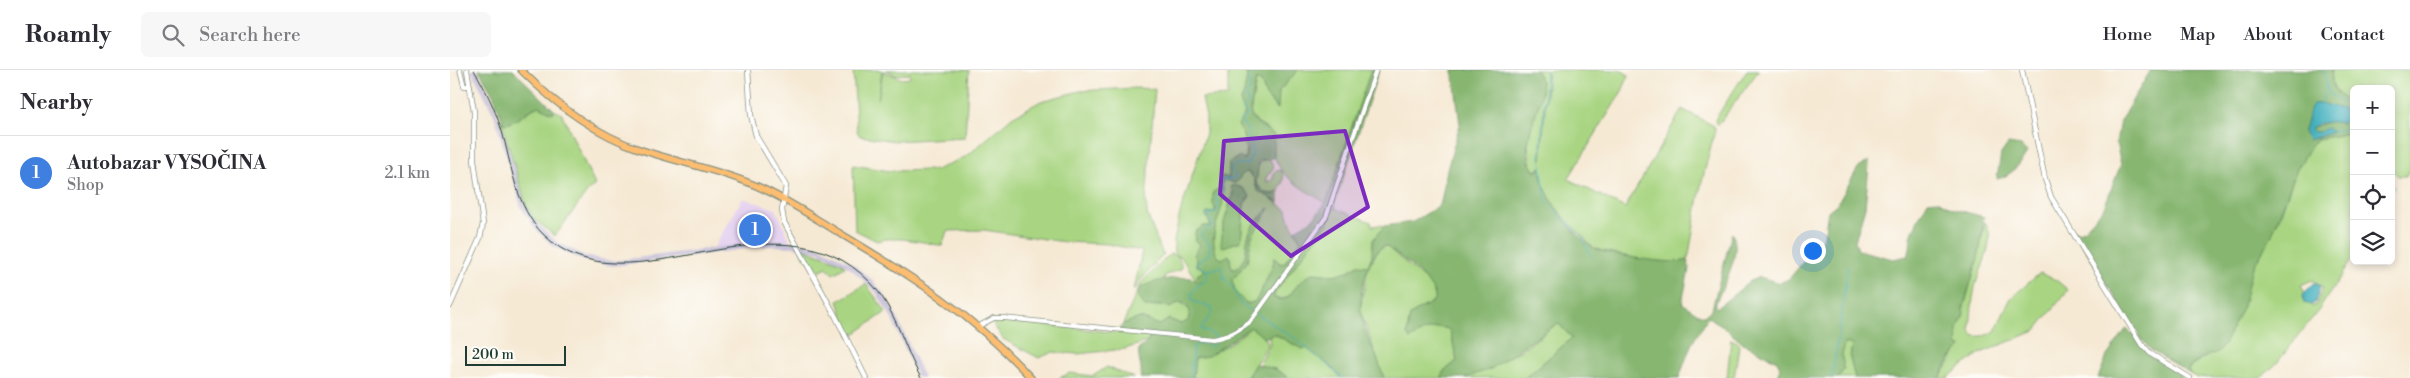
<!DOCTYPE html>
<html lang="en">
<head>
<meta charset="utf-8">
<style>
  body { margin:0; font-family:"Libre Bodoni",serif; background:#f7f7f7; color:#2b2b33 }
  .controls { position:absolute; right:15px; top:15px; display:grid; overflow:hidden; border-radius:8px; box-shadow:0 2px 8px #0003 }
  .controls button { width:45px; height:45px; display:grid; place-items:center; padding:0; border:0; border-bottom:1px solid #e1e1e2; background:#fff; color:#2b2b33; font:25px sans-serif }
  .scale { position:absolute; left:15px; bottom:12px; width:101px; box-sizing:border-box; padding-left:5px; border:2px solid #1f3d34; border-top:0; font-size:14px; line-height:18px; white-space:nowrap; color:#1f3d34; -webkit-text-stroke:4px #fdfcf7; paint-order:stroke }
  .you { position:absolute; left:1362px; top:180px; width:18px; height:18px; margin:-12px; border:4px solid #fff; border-radius:50%; background:#1a73e8; box-shadow:0 0 0 8px #1a73e833 }
  .badge { display:grid; place-items:center; width:32px; height:32px; border-radius:50%; background:#7c3aed; color:#fff; font-size:16px; font-weight:700 }
  .pin { position:absolute; translate:-50% -50%; border:2px solid #fff; box-shadow:0 1px 5px #0006 }
  .list { margin:0; padding:0; list-style:none }
  h2 { display:flex; justify-content:space-between; align-items:center; height:65px; margin:0; padding:0 20px; font-size:21px }
  h2 small { font-size:16px; font-weight:400; color:#7c7c81 }
  .list li { display:grid; grid-template-columns:32px 1fr auto; gap:15px; align-items:center; box-sizing:border-box; height:75px; padding:0 20px; border-top:1px solid #e1e1e2 }
  .list b { display:block; font-size:19px; white-space:nowrap }
  .list p { margin:0; font-size:16px; white-space:nowrap; color:#7c7c81 }
  .list em { font-size:16px; font-style:normal; color:#7c7c81 }
  .icon { flex:none; width:28px; height:28px; fill:none; stroke:currentColor; stroke-width:2; stroke-linecap:round; stroke-linejoin:round }
  .map { position:relative; flex:none; width:1960px; height:308px; overflow:hidden }
  header { display:flex; align-items:center; gap:30px; box-sizing:border-box; height:70px; padding:0 25px; background:#fff; border-bottom:1px solid #e1e1e2 }
  header strong { font-size:24px }
  nav { display:flex; gap:28px; margin-inline-start:auto; font-size:18px }
  .search { width:350px; height:45px; background:#f7f7f7; display:flex; align-items:center; gap:12px; box-sizing:border-box; padding:0 18px; border-radius:8px; color:#7c7c81; font-size:19px }
  main { display:flex }
  aside { flex:1; background:#fff }
  .map>svg:first-child { display:block }
  .built { fill:#e5d3f1 }
  .industrial { fill:#c7c0d9 }
  .green { fill:#a9d582; stroke:#64895b; fill-rule:evenodd }
  .forest { fill:#86b670; stroke:#527a52; fill-rule:evenodd }
  .water { fill:#41afbd; stroke:#307678 }
  .lines { fill:none; stroke-linecap:round; stroke-linejoin:round }
  .stream { stroke:#41afbd; stroke-width:1 }
  .minor-casing { stroke:#8a9384; stroke-width:5.5 }
  .tertiary-casing { stroke:#8a9384; stroke-width:6 }
  .primary-casing { stroke:#8a9384; stroke-width:8 }
  .minor { stroke:#fff; stroke-width:4 }
  .tertiary { stroke:#fff; stroke-width:4.5 }
  .primary { stroke:#fcbd6f; stroke-width:5.5 }
  .rail { stroke:#1f3d34; stroke-width:1 }
  .marked { fill:#7b2cbf; fill-opacity:0.2; stroke:#7b2cbf; stroke-width:4; stroke-linejoin:round }
</style>
</head>
<body>
<header>
<strong>Roamly</strong>
<div class="search"><svg class="icon" aria-label="search" viewBox="0 0 24 24"><circle cx="10" cy="10" r="6"/><path d="M15 15l6 6"/></svg>Search here</div>
<nav><a>Home</a><a>Map</a><a>About</a><a>Contact</a></nav>
</header>
<main>
<aside>
<h2>Nearby<small></small></h2>
<ul class="list">
<li><span class="badge" style="background:#3f7fe0">1</span><div><b>Autobazar VYSOČINA</b><p>Shop</p></div><em>2.1 km</em></li>
</ul>
</aside>
<div class="map">
<svg width="1960" height="308" viewBox="0 0 1960 308">
  <rect width="100%" height="100%" fill="#fdfcf7"/>
  <filter id="ink" filterUnits="userSpaceOnUse"><feTurbulence type="fractalNoise" baseFrequency=".02" numOctaves="2"/><feDisplacementMap in="SourceGraphic" scale="10" xChannelSelector="R" yChannelSelector="G"/><feConvolveMatrix kernelMatrix="1 2 1 2 8 2 1 2 1" color-interpolation-filters="sRGB"/></filter>
  <filter id="wash" filterUnits="userSpaceOnUse"><feTurbulence type="fractalNoise" baseFrequency=".0096" numOctaves="4" result="noise"/><feDisplacementMap in="SourceGraphic" scale="20" xChannelSelector="R" yChannelSelector="G"/><feGaussianBlur stdDeviation="1.12" result="paint"/><feColorMatrix in="noise" values="0 0 0 0 0 0 0 0 0 0 0 0 0 0 0 0 0 1.4 0 .05"/><feComposite in="paint" operator="in"/></filter>
  <g filter="url(#wash)">
    <rect width="100%" height="100%" fill="#f6e9d4"/>
    <polygon class="built" points="293,128 326,139 340,171 319,171 263,179"/>
    <polygon class="industrial" points="21,0 27,0 44,33 76,135 89,155 107,172 135,186 163,191 318,171 345,172 372,178 403,194 422,210 434,224 445,243 474,308 467,307 440,245 425,221 400,198 370,182 345,177 319,176 163,196 134,191 104,177 85,159 71,137 44,44"/>
    <g class="green">
      <polygon points="403,0 432,0 428,30 433,1 452,9 460,8 460,4 445,5 437,0 519,0 515,67 446,71 410,66 407,61"/>
      <path d="M 778,0 L 798,0 L 803,2 L 802,5 L 796,3 C 798,11 795,25 790,31 L 795,43 L 790,50 C 791,63 796,73 796,86 L 792,90 L 788,87 L 779,93 L 779,108 L 773,106 L 771,108 L 771,118 L 764,128 L 765,143 L 756,144 L 761,156 L 754,156 L 745,162 L 746,171 L 751,175 L 746,195 L 755,200 L 748,207 L 751,212 L 749,214 L 731,187 L 724,183 L 724,171 L 730,143 L 756,63 L 756,47 L 752,28 L 778,26 Z"/>
      <path d="M 848,0 L 921,0 L 876,133 C 849,116 817,102 824,65 L 800,46 L 806,10 L 811,11 L 816,26 L 827,39 L 829,21 Z"/>
      <polygon points="1086,0 1096,0 1091,91 1098,0 1170,0 1179,5 1172,21 1118,109 1175,138 1232,39 1264,56 1265,60 1251,115 1238,190 1228,193 1187,189 1143,178 1102,134 1091,108 1090,97 1086,101 1081,97 1078,74 1091,12"/>
      <polygon points="1297,0 1309,0 1268,55 1265,52 1266,48"/>
      <path d="M 1882,0 L 1960,0 L 1960,100 L 1956,106 L 1948,106 L 1941,99 L 1941,19 L 1904,19 L 1904,38 C 1891,27 1879,20 1882,0 Z"/>
      <path d="M 684,18 L 705,19 L 696,130 L 697,144 L 712,183 L 714,184 L 689,212 L 684,221 L 692,181 L 658,174 L 615,172 L 534,160 L 497,161 L 492,176 C 475,172 442,165 427,171 L 405,160 L 403,95 L 440,101 L 486,100 L 517,86 L 562,47 L 591,31 L 630,21 Z"/>
      <path d="M 90,36 L 102,43 L 104,40 L 112,44 L 145,115 L 137,122 L 105,166 L 84,149 L 76,135 L 51,50 L 54,54 C 67,53 76,40 90,36 Z"/>
      <path d="M 1904,62 L 1904,186 L 1868,241 L 1826,294 L 1811,308 L 1747,308 L 1740,304 L 1738,299 L 1757,286 L 1793,236 L 1797,209 L 1829,149 L 1846,101 L 1862,74 L 1868,69 ZM 1862,210 L 1873,217 L 1866,235 L 1862,237 L 1851,215 Z"/>
      <path d="M 814,89 L 821,91 L 824,97 L 816,108 L 817,112 L 822,110 L 825,101 L 830,100 C 837,107 832,117 826,124 L 814,123 L 805,111 L 808,95 Z"/>
      <path d="M 797,102 L 804,108 L 806,118 L 837,140 L 840,152 L 851,171 L 833,194 L 828,192 L 825,187 L 824,188 L 823,196 L 806,231 L 802,234 C 791,233 782,221 782,210 L 797,192 L 802,166 L 819,139 C 812,145 803,154 799,163 C 794,177 799,189 786,200 L 781,198 L 780,187 L 772,189 L 767,186 C 755,157 779,142 772,113 L 775,110 L 784,113 L 791,104 ZM 793,118 L 800,126 L 794,134 L 791,171 L 773,177 L 773,156 L 783,122 Z"/>
      <path d="M 884,138 L 921,152 L 922,156 L 930,155 L 934,156 L 923,170 L 922,191 L 928,180 L 936,176 L 981,215 L 985,222 L 986,230 L 960,245 L 957,264 L 960,269 C 971,262 987,253 1000,260 L 1007,291 L 993,302 L 992,308 L 934,308 L 910,240 L 918,197 L 908,195 C 900,200 892,204 882,205 C 876,205 867,202 862,204 C 845,210 845,233 824,228 L 825,222 L 877,154 Z"/>
      <path d="M 1535,152 C 1547,170 1530,199 1525,217 C 1522,231 1521,246 1520,261 L 1522,265 C 1529,268 1540,265 1545,261 L 1561,228 L 1590,203 L 1606,210 L 1618,220 L 1585,261 L 1531,283 L 1508,299 L 1498,308 L 1490,308 L 1505,284 L 1508,258 L 1529,184 Z"/>
      <polygon points="353,178 392,193 395,197 383,204 377,197 369,201 354,187 351,179"/>
      <polygon points="720,184 728,186 732,196 731,199 716,205 712,212 705,212 695,237 714,235 722,237 730,232 740,240 738,251 731,254 719,249 710,255 690,248 673,254 691,213"/>
      <polygon points="416,214 436,242 400,267 388,231"/>
      <polygon points="547,250 699,266 699,271 675,279 627,284 603,282 589,288 553,269 541,251"/>
      <polygon points="1108,253 1122,268 1075,308 1015,308 1072,280"/>
      <path d="M 801,257 L 817,270 L 818,275 L 796,308 L 743,308 L 745,288 C 764,284 786,271 801,257 Z"/>
      <polygon points="824,264 852,279 856,278 882,298 891,308 839,308 825,299 811,296 810,293 820,275 819,267"/>
      <polygon points="1281,269 1287,272 1289,276 1284,308 1277,308"/>
      <polygon points="1394,273 1402,274 1400,288 1405,308 1388,308 1394,299 1392,287"/>
      <polygon points="657,297 684,308 609,308 620,303 643,306"/>
    </g>
    <g class="forest">
      <path d="M 29,0 L 63,0 L 104,40 L 102,43 L 89,36 C 76,40 65,54 54,54 L 43,24 Z"/>
      <path d="M 798,0 L 848,0 L 829,21 L 828,39 L 816,26 L 811,11 L 806,10 L 800,40 L 802,49 L 824,65 L 824,88 L 809,91 L 806,113 C 810,120 815,125 824,124 L 829,121 L 829,133 L 808,121 L 804,108 L 798,102 L 793,103 L 786,113 L 775,110 L 772,113 C 779,142 755,157 767,186 L 772,189 L 779,185 L 782,199 L 786,199 C 799,189 794,176 800,163 C 804,153 813,143 820,138 L 802,166 L 797,192 L 782,210 L 786,223 L 797,234 L 806,231 L 823,196 L 824,187 L 830,194 L 835,193 L 851,171 L 845,160 L 862,150 L 877,131 L 921,0 L 929,0 L 885,133 L 886,138 L 884,138 L 877,154 L 825,222 L 824,228 L 833,230 L 838,227 L 850,212 L 862,203 L 883,205 L 898,202 L 908,195 L 918,196 L 922,185 L 923,170 L 934,156 L 963,152 L 987,137 L 991,132 L 997,100 L 1010,54 L 1003,0 L 1086,0 C 1087,3 1090,7 1091,11 C 1097,36 1064,72 1084,101 L 1088,101 L 1091,97 C 1087,118 1125,168 1144,178 C 1159,185 1224,196 1238,190 L 1239,199 L 1232,233 L 1248,244 L 1254,246 L 1262,239 L 1282,163 C 1293,184 1272,216 1265,235 L 1267,238 L 1302,210 L 1310,207 L 1329,213 L 1339,209 L 1374,167 L 1378,141 L 1388,133 L 1408,98 L 1419,91 L 1419,95 L 1415,137 L 1405,171 L 1408,180 L 1443,189 L 1458,186 C 1461,179 1460,174 1461,167 C 1465,154 1472,143 1478,131 L 1488,130 L 1501,138 L 1534,147 L 1529,184 L 1513,238 L 1514,244 L 1508,258 L 1507,275 L 1511,277 L 1500,289 L 1490,308 L 1405,308 L 1400,288 L 1402,275 L 1394,273 L 1392,287 L 1394,299 L 1388,308 L 1327,308 L 1330,297 L 1327,291 L 1291,272 L 1270,254 L 1258,247 L 1241,275 L 1229,308 L 1075,308 L 1122,268 L 1108,253 L 1041,299 L 1015,308 L 992,308 L 993,302 L 1007,291 L 1000,260 C 987,253 971,262 960,269 L 957,264 L 960,245 L 984,231 C 992,217 948,185 936,176 L 933,176 C 917,188 909,221 911,241 C 913,264 928,286 934,308 L 891,308 L 882,298 L 856,278 L 852,279 L 825,264 L 814,268 L 801,257 L 758,286 L 745,288 L 743,308 L 690,308 C 694,299 687,290 689,279 L 699,271 L 699,266 L 668,263 L 673,254 L 690,248 L 710,255 L 719,249 L 731,254 L 738,251 L 740,241 L 735,234 L 729,232 L 720,238 L 714,235 L 695,237 L 688,226 L 688,220 C 697,211 729,206 741,208 C 745,208 747,212 750,213 L 747,205 L 755,200 L 746,195 L 747,190 L 744,185 L 750,175 L 746,171 L 745,162 L 754,156 L 761,156 L 756,145 L 757,143 L 765,142 L 766,140 L 763,134 L 763,122 L 771,118 L 772,106 L 779,108 L 779,93 L 789,87 L 794,90 C 801,78 793,66 788,55 L 795,44 L 790,31 C 796,24 794,15 797,8 L 796,3 L 801,5 L 803,3 Z"/>
      <path d="M 1701,0 L 1882,0 C 1879,20 1891,26 1904,38 L 1904,62 L 1868,69 L 1862,74 L 1846,101 L 1822,165 L 1801,201 L 1793,236 L 1774,275 L 1768,282 L 1752,288 L 1738,299 L 1740,304 L 1701,280 L 1691,269 L 1623,160 L 1627,162 L 1634,160 L 1653,139 L 1657,130 L 1671,94 L 1666,73 L 1670,51 ZM 1871,33 L 1895,40 L 1892,53 L 1881,51 L 1861,58 L 1863,62 L 1883,62 L 1863,69 L 1854,64 L 1854,60 L 1863,34 Z"/>
      <path d="M 1558,74 L 1571,76 L 1577,82 C 1570,94 1562,106 1547,109 L 1551,84 Z"/>
      <polygon points="783,115 793,118 800,126 794,134 791,171 773,177 771,175 773,156 782,129 783,122 781,117"/>
      <polygon points="1677,258 1700,286 1732,306 1731,308 1648,308 1657,286"/>
      <polygon points="805,294 825,299 839,308 797,308"/>
    </g>
    <g class="water">
      <path d="M 1871,33 L 1895,40 L 1898,49 L 1892,53 C 1881,51 1871,51 1861,58 L 1863,62 L 1869,62 L 1877,58 L 1883,62 L 1858,70 L 1854,60 L 1861,37 L 1863,34 Z"/>
      <polygon points="1864,213 1868,213 1870,217 1865,233 1861,235 1854,233 1853,224"/>
    </g>
    <g class="lines">
      <g class="stream">
        <polyline points="1097,0 1090,87 1096,130 1133,168 1141,187"/>
        <polyline points="433,2 435,0"/>
        <polyline points="1876,15 1879,23 1892,33"/>
        <polyline points="1871,34 1876,15 1874,0"/>
        <polyline points="1882,61 1904,59"/>
        <polyline points="1941,112 1945,119"/>
        <polyline points="759,200 771,197 774,208 783,218 790,233 847,270 893,308"/>
        <path d="M 741,308 L 743,277 L 751,273 L 762,277 L 766,273 L 764,265 L 751,259 L 762,243 L 762,237 L 742,231 C 739,220 746,217 755,211 L 758,201 L 749,196 L 748,192 L 759,184 L 760,174 L 752,167 L 751,163 L 763,156 L 762,151 L 756,145 L 767,142 L 768,136 L 766,126 L 773,123 L 771,110 L 785,108 L 786,105 L 781,101 L 782,97 L 786,94 L 797,94 L 803,83 L 797,59 L 790,50 L 798,45 L 793,39 L 798,33 L 796,26 L 800,18 L 798,7 L 808,0"/>
        <polyline points="1382,308 1398,197"/>
      </g>
    </g>
  </g>
  <g filter="url(#ink)">
    <g class="lines">
      <g class="minor-casing">
        <g id="minor">
          <polyline points="10,0 14,16 20,16"/>
          <path d="M 529,256 L 544,248 L 554,248 L 762,269 C 778,267 788,261 800,252 L 876,147 L 926,0"/>
        </g>
      </g>
      <g class="tertiary-casing">
        <g id="tertiary">
          <polyline points="298,0 301,45 306,66 336,116 332,140 334,152 386,247 416,308"/>
          <polyline points="1572,0 1595,109 1601,127 1690,272 1701,284 1740,308"/>
          <polyline points="0,236 30,168 33,154 24,90 24,42 17,0"/>
        </g>
      </g>
      <g class="primary-casing">
        <path id="primary" d="M 71,0 C 105,34 143,63 189,79 C 229,93 271,100 309,117 C 338,130 364,148 391,164 C 465,208 522,244 581,308"/>
      </g>
      <use href="#minor" class="minor"/>
      <use href="#tertiary" class="tertiary"/>
      <use href="#primary" class="primary"/>
      <path class="rail" d="M 24,0 C 35,18 44,37 51,58 C 62,95 65,137 94,165 C 178,247 325,114 420,212 C 446,239 453,276 471,308"/>
    </g>
  </g>
  <path class="marked" d="M 895,61 L 918,137 L 841,186 L 770,124 L 774,71 Z"/>
</svg>
<div class="controls">
<button>+</button>
<button>−</button>
<button><svg class="icon" aria-label="locate" viewBox="0 0 24 24"><circle cx="12" cy="12" r="6"/><path d="M12 2v4M12 18v4M2 12h4M18 12h4"/></svg></button>
<button><svg class="icon" aria-label="layers" viewBox="0 0 24 24"><path d="M12 4l9 5-9 5-9-5zM3 14l9 5 9-5"/></svg></button>
</div>
<div class="scale">200 m</div>
<div class="you"></div>
<div class="pin badge" style="left:305px;top:160px;background:#3f7fe0">1</div>
</div>
</main>
</body>
</html>
